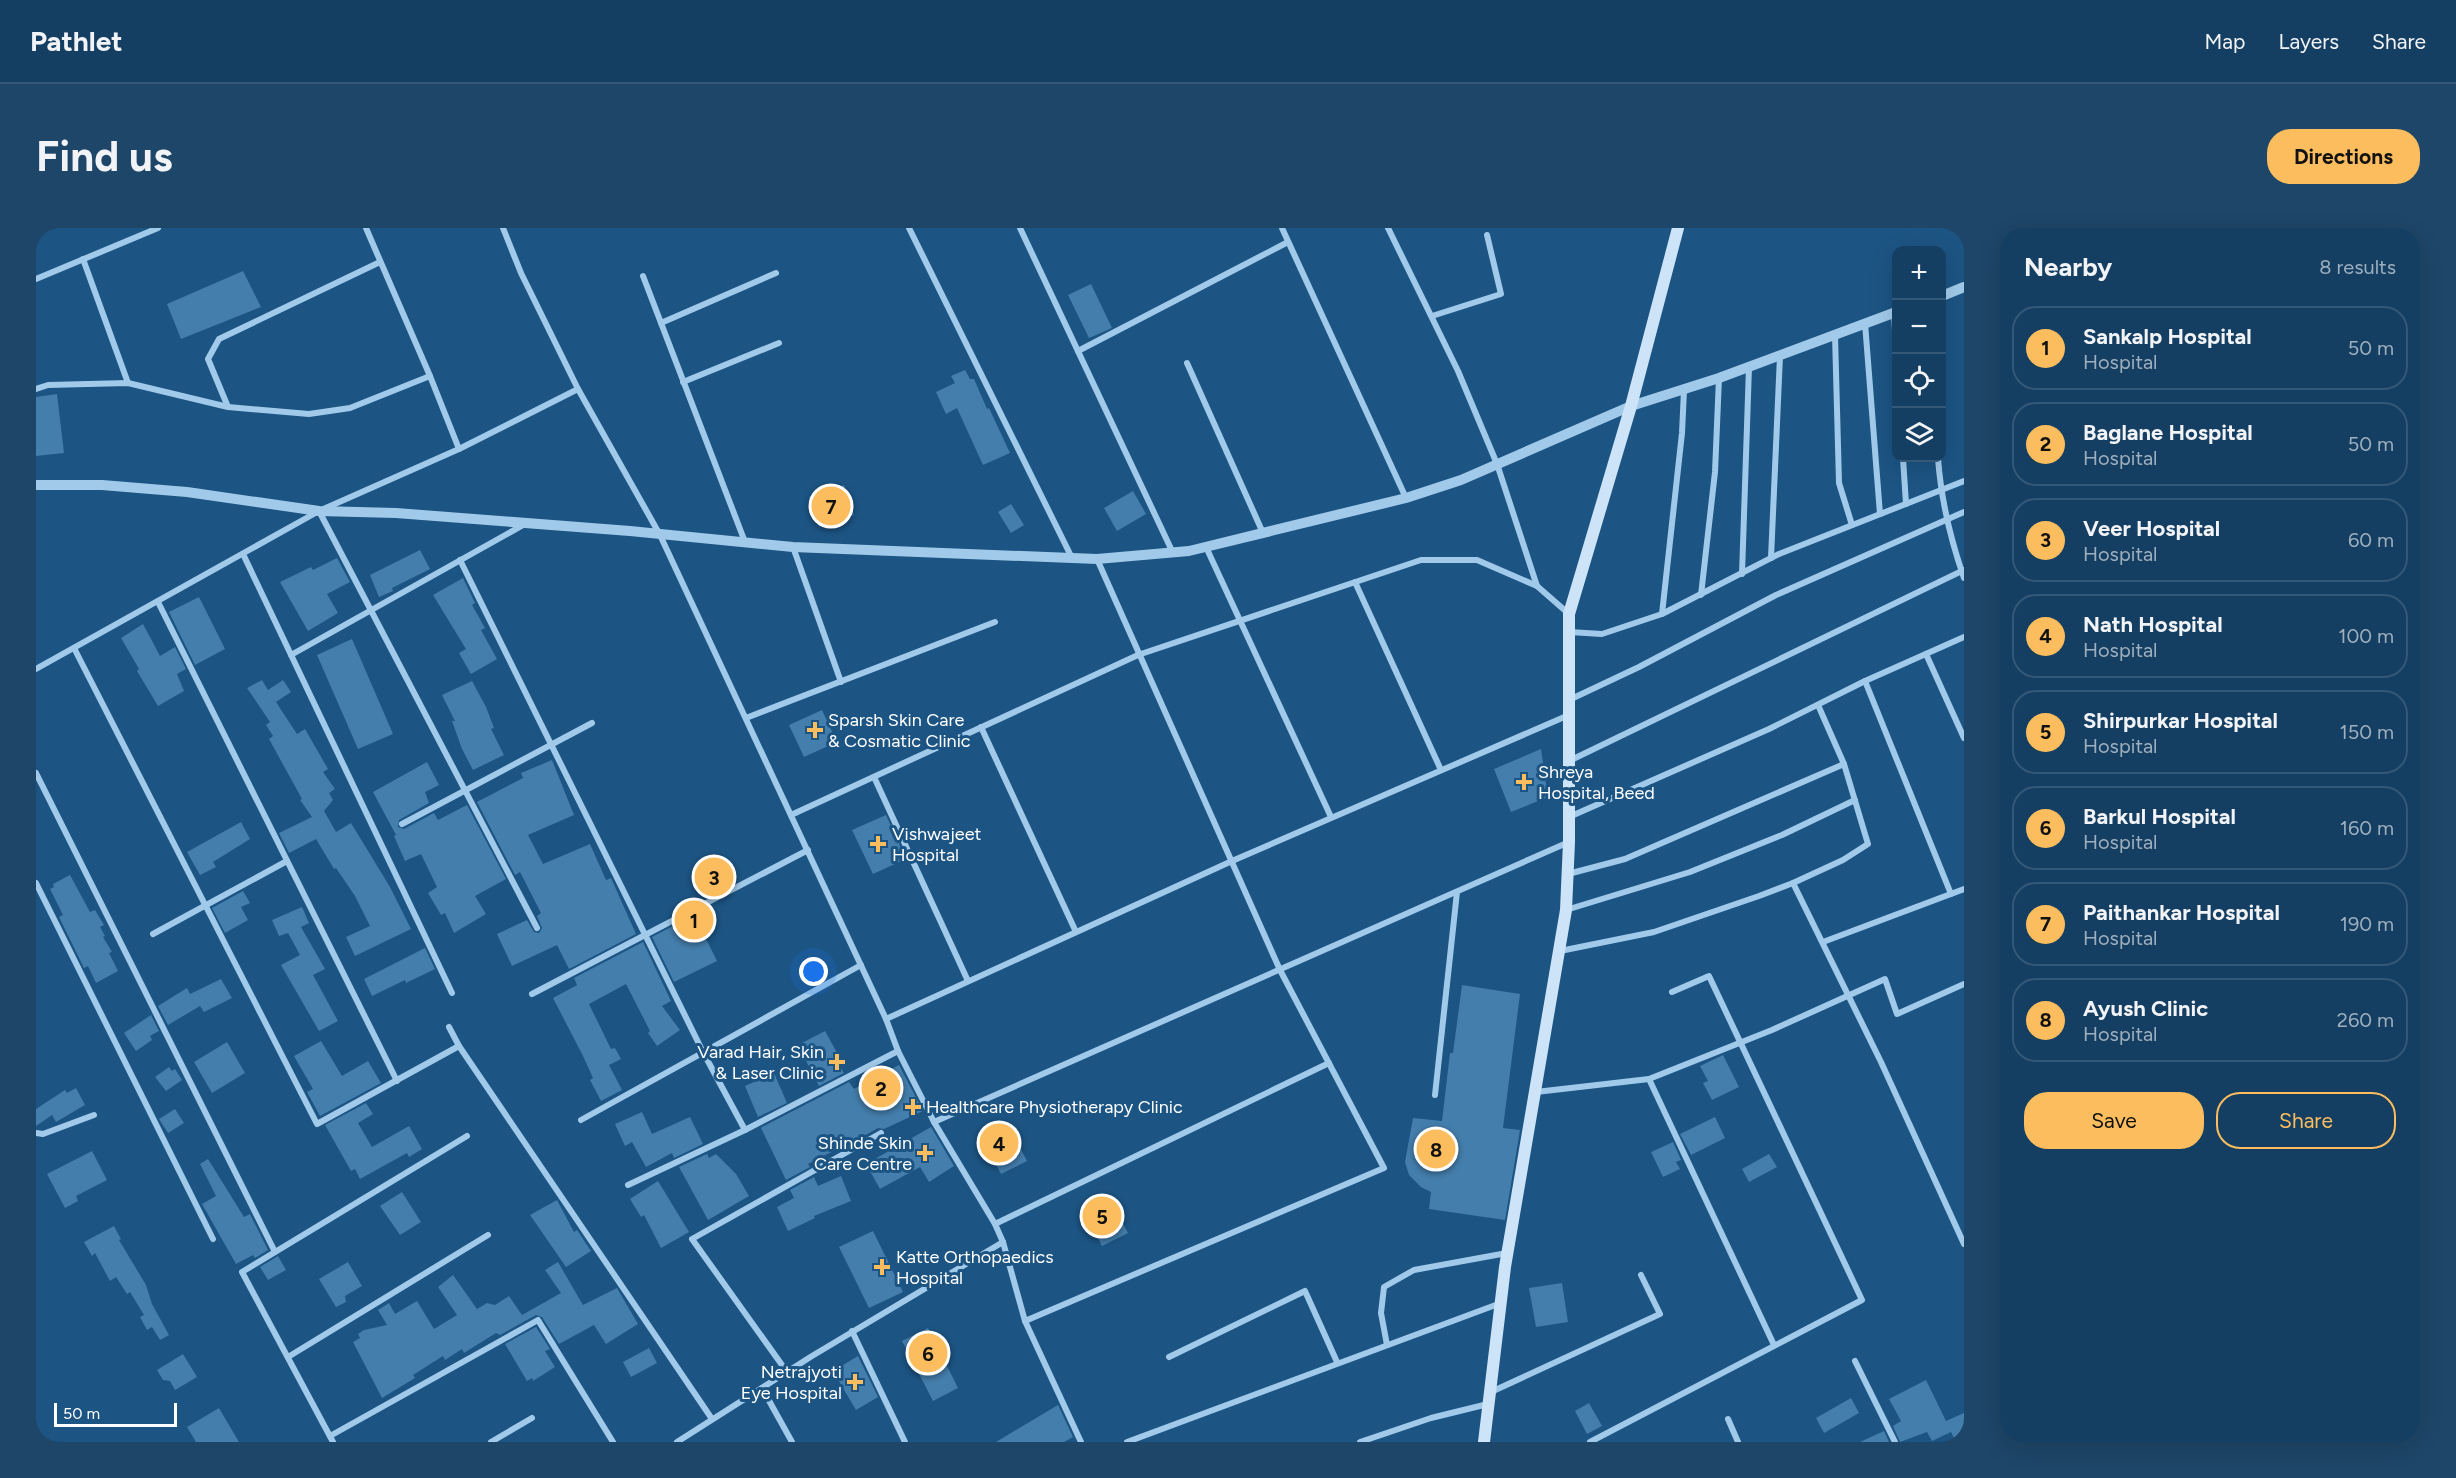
<!DOCTYPE html>
<html lang="en">
<head>
<meta charset="utf-8">
<style>
  body { margin:0; font-family:Figtree,sans-serif; background:#1e4668; color:#f1f3f6 }
  .controls { position:absolute; right:18px; top:18px; display:grid; overflow:hidden; border-radius:12px; box-shadow:0 6px 24px #0002 }
  .controls button { width:54px; height:54px; display:grid; place-items:center; padding:0; border:0; border-bottom:2px solid #345877; background:#153f62; color:#f1f3f6; font:30px sans-serif }
  .scale { position:absolute; left:18px; bottom:15px; width:123px; box-sizing:border-box; padding-left:6px; border:3px solid #fff; border-top:0; font-size:16px; line-height:21px; white-space:nowrap; color:#fff; -webkit-text-stroke:4px #1c5483; paint-order:stroke }
  .you { position:absolute; left:778px; top:744px; width:21px; height:21px; margin:-15px; border:4px solid #fff; border-radius:50%; background:#1a73e8; box-shadow:0 0 0 9px #1a73e833 }
  .badge { display:grid; place-items:center; width:39px; height:39px; border-radius:50%; background:#fbbd5e; color:#111; font-size:20px; font-weight:700 }
  .pin { position:absolute; translate:-50% -50%; border:3px solid #fff; box-shadow:0 2px 6px #0006 }
  .list { margin:0; padding:0; list-style:none }
  h2 { display:flex; justify-content:space-between; align-items:center; height:78px; margin:0; padding:0 24px; font-size:26px }
  h2 small { font-size:20px; font-weight:400; color:#9dafbe }
  .list li { display:grid; grid-template-columns:39px 1fr auto; gap:18px; align-items:center; box-sizing:border-box; height:84px; margin:0 12px 12px; padding:0 12px; border:2px solid #345877; border-radius:24px }
  .list b { display:block; font-size:22px; white-space:nowrap }
  .list p { margin:0; font-size:20px; white-space:nowrap; color:#9dafbe }
  .list em { font-size:20px; font-style:normal; color:#9dafbe }
  .actions { display:flex; gap:12px; padding:18px 24px }
  .actions a { flex:1; padding:14px 0; border:2px solid #fbbd5e; border-radius:24px; text-align:center; font-size:21px; color:#fbbd5e }
  .actions .main { background:#fbbd5e; color:#111 }
  .icon { flex:none; width:33px; height:33px; fill:none; stroke:currentColor; stroke-width:2; stroke-linecap:round; stroke-linejoin:round }
  .map { position:relative; flex:none; width:1928px; height:1214px; overflow:hidden; border-radius:24px }
  header { display:flex; align-items:center; gap:36px; box-sizing:border-box; height:84px; padding:0 30px; background:#153f62; border-bottom:2px solid #345877 }
  header strong { font-size:28px }
  nav { display:flex; gap:33px; margin-inline-start:auto; font-size:21px }
  .intro { display:flex; align-items:center; justify-content:space-between; box-sizing:border-box; height:144px; padding:0 36px }
  h1 { margin:0; font-size:42px }
  .button { padding:15px 27px; border-radius:24px; background:#fbbd5e; color:#111; font-size:21px; font-weight:700 }
  main { display:flex; gap:36px; padding:0 36px }
  aside { flex:1; background:#153f62; border-radius:24px; box-shadow:0 6px 24px #0002 }
  .map>svg:first-child { display:block }
  .building { fill:#447eac }
  .lines { fill:none; stroke-linecap:round; stroke-linejoin:round }
  .minor { stroke:#a1caea; stroke-width:6 }
  .tertiary { stroke:#a1caea; stroke-width:10 }
  .secondary { stroke:#cde4f8; stroke-width:12 }
  .poi-dot { fill:#fbbd5e; stroke:#1c5483; stroke-width:2 }
  .labels { text-anchor:middle; stroke-width:6; stroke-linejoin:round; paint-order:stroke }
  .poi-label { font-size:18px; fill:#fff; stroke:#1c5483; text-anchor:start }
</style>
</head>
<body>
<header>
<strong>Pathlet</strong>
<nav><a>Map</a><a>Layers</a><a>Share</a></nav>
</header>
<div class="intro"><h1>Find us</h1><a class="button">Directions</a></div>
<main>
<div class="map">
<svg width="1928" height="1214" viewBox="0 0 1928 1214">
  <rect width="100%" height="100%" fill="#1c5483"/>
  <g class="building">
    <polygon points="207,43 225,79 145,111 131,76"/>
    <polygon points="1055,56 1076,100 1053,110 1032,67"/>
    <polygon points="929,142 934,151 938,151 951,181 953,180 974,225 947,237 921,180 910,186 900,164 919,155 915,148"/>
    <polygon points="21,166 28,225 0,228 0,169"/>
    <polygon points="808,257 818,287 783,299 773,269"/>
    <polygon points="1097,263 1110,286 1081,303 1068,280"/>
    <polygon points="975,276 988,297 975,305 962,284"/>
    <polygon points="384,322 394,341 356,360 357,363 343,369 334,347"/>
    <polygon points="301,330 314,354 291,366 302,385 272,403 244,354 275,339 277,342"/>
    <polygon points="427,350 439,375 436,377 449,400 445,402 461,431 435,446 423,425 430,421 397,367"/>
    <polygon points="163,369 189,421 159,437 133,384"/>
    <polygon points="107,396 124,428 139,419 150,441 141,446 148,463 122,478 101,443 103,441 85,410"/>
    <polygon points="316,411 357,506 322,521 281,427"/>
    <polygon points="226,452 232,462 247,452 255,464 240,474 261,506 269,501 292,541 287,544 299,561 293,565 297,572 288,583 300,604 315,595 354,659 375,701 319,728 310,709 334,698 319,668 300,640 298,641 280,611 253,625 243,605 276,589 264,572 266,571 233,511 237,508 230,497 234,494 211,460"/>
    <polygon points="436,453 450,479 458,500 455,501 468,527 437,542 426,521 416,493 419,493 406,467"/>
    <polygon points="786,482 801,514 768,529 753,497"/>
    <polygon points="1505,521 1512,569 1475,584 1458,541"/>
    <polygon points="516,532 538,587 492,607 507,636 554,616 570,652 575,650 600,706 533,741 521,717 476,738 461,706 491,692 498,704 503,705 506,700 501,688 505,685 484,644 479,647 441,574 487,550 485,545"/>
    <polygon points="391,534 403,557 389,564 393,575 363,592 362,599 368,601 398,585 402,592 431,577 470,651 439,668 450,686 418,705 409,685 405,687 392,665 401,659 385,626 369,633 358,608 360,607 337,564"/>
    <polygon points="850,587 870,631 837,646 816,602"/>
    <polygon points="205,594 214,611 177,634 180,639 164,647 151,624"/>
    <polygon points="684,631 695,650 667,666 656,647"/>
    <polygon points="34,647 54,684 59,682 68,697 64,699 69,708 67,709 76,724 73,725 82,743 60,755 52,738 48,740 23,689 27,687 14,661 18,659 17,656"/>
    <polygon points="207,663 214,675 205,679 212,692 189,705 176,680"/>
    <polygon points="266,679 273,695 265,699 289,741 277,747 302,793 283,803 245,737 264,727 252,705 243,708 236,692"/>
    <polygon points="658,687 681,733 638,754 616,709"/>
    <polygon points="607,714 635,773 626,778 644,802 621,818 612,805 614,803 590,756 553,776 575,821 579,820 585,831 573,837 586,862 565,873 554,852 557,850 547,828 517,770 541,757 538,750"/>
    <polygon points="389,720 399,741 370,755 369,752 336,768 328,751"/>
    <polygon points="185,751 196,770 168,784 164,778 132,797 122,778 151,760 154,766"/>
    <polygon points="1426,757 1484,766 1467,900 1484,902 1469,992 1393,981 1395,964 1385,959 1373,947 1369,934 1377,890 1406,893 1414,825 1417,825"/>
    <polygon points="115,787 123,803 114,808 116,812 100,823 88,805"/>
    <polygon points="789,803 806,834 802,836 808,845 783,858 762,817"/>
    <polygon points="285,813 306,848 332,833 345,855 284,888 271,864 277,861 258,828"/>
    <polygon points="191,814 209,845 176,865 158,834"/>
    <polygon points="1687,827 1703,859 1676,872 1667,855 1672,853 1664,838"/>
    <polygon points="863,837 887,883 848,901 842,900 812,917 805,919 772,936 774,939 750,952 725,900 726,899 813,854 818,861"/>
    <polygon points="133,839 136,843 139,841 146,852 130,863 119,849"/>
    <polygon points="738,845 751,875 722,889 709,858"/>
    <polygon points="40,860 49,877 20,894 16,887 0,898 0,881 29,862 31,865"/>
    <polygon points="330,875 337,886 322,895 336,919 373,898 386,921 373,929 371,925 324,951 319,941 315,943 289,897"/>
    <polygon points="139,881 148,895 132,905 123,891"/>
    <polygon points="606,884 616,906 654,889 667,916 638,930 636,925 610,939 596,914 589,918 579,896"/>
    <polygon points="1679,889 1689,910 1655,927 1644,906"/>
    <polygon points="971,895 991,933 965,946 945,908"/>
    <polygon points="895,899 918,938 893,954 884,939 844,961 830,936"/>
    <polygon points="1637,914 1645,932 1640,934 1644,941 1627,949 1615,924"/>
    <polygon points="56,923 71,952 40,968 42,973 29,980 11,946"/>
    <polygon points="671,926 673,930 680,926 700,946 713,968 672,992 643,939"/>
    <polygon points="1733,926 1741,939 1713,954 1706,941"/>
    <polygon points="172,931 208,989 214,986 232,1022 219,1030 217,1027 200,1036 166,976 180,968 164,936"/>
    <polygon points="805,948 815,973 778,988 779,990 752,1003 741,979 758,970 754,962 778,949 782,958"/>
    <polygon points="622,953 653,1004 625,1020 608,987 605,989 594,971"/>
    <polygon points="366,964 385,994 364,1007 344,978"/>
    <polygon points="1074,971 1092,1005 1066,1018 1049,984"/>
    <polygon points="521,972 538,1004 541,1002 555,1023 530,1039 494,987"/>
    <polygon points="78,998 85,1011 83,1012 110,1057 116,1076 133,1107 124,1112 116,1099 111,1102 104,1089 108,1087 94,1064 91,1066 80,1049 74,1053 59,1025 56,1028 48,1014"/>
    <polygon points="837,1003 867,1064 833,1080 803,1019"/>
    <polygon points="242,1028 250,1042 232,1052 224,1039"/>
    <polygon points="312,1034 326,1058 309,1068 310,1074 300,1079 283,1051"/>
    <polygon points="522,1034 547,1077 581,1060 602,1096 570,1116 558,1097 523,1116 506,1089 500,1087 464,1107 460,1105 428,1125 426,1121 409,1132 407,1128 377,1147 379,1150 346,1170 317,1114 324,1110 322,1106 328,1102 351,1097 342,1082 353,1075 359,1086 381,1073 398,1101 421,1087 402,1059 417,1047 441,1081 451,1075 459,1077 473,1068 486,1087 525,1065 509,1042"/>
    <polygon points="1526,1055 1532,1094 1500,1099 1493,1060"/>
    <polygon points="500,1099 514,1121 509,1123 519,1139 497,1153 496,1150 491,1153 469,1116"/>
    <polygon points="892,1100 922,1160 897,1173 866,1113"/>
    <polygon points="613,1120 621,1135 595,1149 587,1134"/>
    <polygon points="147,1126 161,1149 139,1162 134,1153 127,1152 121,1142"/>
    <polygon points="822,1128 842,1169 820,1182 797,1143"/>
    <polygon points="1890,1152 1910,1193 1928,1185 1928,1214 1920,1214 1915,1204 1896,1213 1891,1204 1864,1214 1857,1198 1865,1193 1853,1171"/>
    <polygon points="1815,1170 1823,1185 1788,1205 1780,1190"/>
    <polygon points="1553,1175 1566,1198 1551,1206 1539,1183"/>
    <polygon points="1022,1177 1037,1209 1028,1214 960,1214"/>
    <polygon points="183,1180 203,1214 160,1214 151,1199"/>
    <polygon points="1848,1203 1853,1214 1824,1214"/>
  </g>
  <g class="lines">
    <g class="minor">
      <polyline points="330,0 394,148 423,221"/>
      <polyline points="467,0 485,45 542,161 624,307 850,791 862,823 898,894 959,996 967,1014 989,1093 1045,1214"/>
      <polyline points="873,0 1036,330"/>
      <polyline points="984,0 1137,325"/>
      <polyline points="1246,0 1370,270"/>
      <polyline points="1352,0 1422,143 1461,236 1501,358"/>
      <polyline points="47,31 92,155"/>
      <polyline points="607,48 709,314"/>
      <polyline points="0,51 122,0"/>
      <polyline points="1858,84 1860,121"/>
      <polyline points="1396,88 1465,66 1451,7"/>
      <polyline points="625,95 740,45"/>
      <polyline points="1829,95 1844,286"/>
      <polyline points="1799,107 1803,255 1816,297"/>
      <polyline points="1042,123 1252,14"/>
      <polyline points="1151,135 1227,305"/>
      <polyline points="647,154 743,115"/>
      <polyline points="0,161 12,157 92,155 192,179 273,186 314,180 394,148"/>
      <polyline points="192,179 172,131 183,111 344,34"/>
      <polyline points="1867,230 1870,276"/>
      <path d="M 1902,230 C 1905,271 1914,310 1928,350"/>
      <polyline points="283,283 501,700"/>
      <polyline points="757,319 805,454"/>
      <polyline points="1170,319 1295,589"/>
      <polyline points="207,326 416,765"/>
      <polyline points="1735,330 1744,128"/>
      <polyline points="424,332 667,824 709,902"/>
      <polyline points="1706,346 1713,139"/>
      <polyline points="1319,354 1405,542"/>
      <polyline points="1665,367 1679,244 1683,150"/>
      <polyline points="122,374 361,853"/>
      <polyline points="1626,386 1646,205 1648,162"/>
      <polyline points="1533,404 1566,406 1626,386 1743,326 1928,253"/>
      <polyline points="38,420 281,896 423,818"/>
      <polyline points="1890,426 1928,510"/>
      <polyline points="255,427 489,296"/>
      <polyline points="0,441 283,283 423,221 542,161"/>
      <polyline points="1829,453 1915,666"/>
      <polyline points="1533,472 1603,439 1740,367 1928,284"/>
      <polyline points="710,490 959,394"/>
      <polyline points="945,499 1040,704"/>
      <polyline points="1533,533 1928,342"/>
      <polyline points="0,545 239,1024"/>
      <polyline points="838,549 932,753"/>
      <polyline points="755,587 1102,427 1385,332 1441,332 1501,358 1533,386"/>
      <polyline points="1533,589 1733,501 1829,453 1928,409"/>
      <polyline points="366,596 556,495"/>
      <polyline points="1532,646 1589,631 1808,536 1782,477"/>
      <polyline points="0,655 177,1011"/>
      <polyline points="1757,655 1845,834 1928,1016"/>
      <polyline points="1530,682 1654,644 1746,607 1819,572"/>
      <polyline points="117,706 251,633"/>
      <polyline points="1787,714 1928,661"/>
      <polyline points="1524,723 1618,704 1723,668 1757,655 1807,632 1832,616 1808,536"/>
      <polyline points="496,766 772,622"/>
      <polyline points="850,791 1196,633 1533,487"/>
      <polyline points="413,799 423,818 676,1191"/>
      <polyline points="1613,851 1738,1117"/>
      <polyline points="1500,864 1613,851 1736,802 1849,751 1861,786 1928,756"/>
      <polyline points="1399,867 1421,664"/>
      <polyline points="545,892 825,737"/>
      <polyline points="898,894 1533,614"/>
      <polyline points="0,905 7,906 58,887"/>
      <polyline points="592,957 709,902 862,823"/>
      <polyline points="959,996 1293,835"/>
      <polyline points="989,1093 1348,940 1244,742 1061,331"/>
      <polyline points="816,1103 869,1214"/>
      <polyline points="1351,1117 1345,1085 1348,1059 1378,1042 1471,1025"/>
      <polyline points="252,1129 452,1007"/>
      <polyline points="1133,1129 1269,1063 1301,1134"/>
      <polyline points="1819,1133 1859,1214"/>
      <polyline points="751,1144 656,1011 845,905"/>
      <polyline points="726,1160 756,1214"/>
      <polyline points="1455,1164 1624,1086 1605,1047"/>
      <polyline points="1692,1191 1702,1214"/>
      <polyline points="294,1208 502,1092 577,1214"/>
      <polyline points="297,1214 206,1044 431,908"/>
      <polyline points="455,1214 496,1190"/>
      <polyline points="641,1214 776,1128 967,1014"/>
      <polyline points="1091,1214 1465,1075"/>
      <polyline points="1324,1214 1395,1190 1452,1176"/>
      <polyline points="1554,1214 1826,1072 1673,748 1636,764"/>
    </g>
    <g class="tertiary">
      <polyline points="1906,68 1928,59"/>
      <polyline points="0,257 66,257 151,264 283,283 360,285 594,303 757,319 1061,331 1153,323 1370,270 1425,252 1595,178 1683,150 1860,84"/>
    </g>
    <polyline class="secondary" points="1448,1214 1469,1039 1530,682 1533,614 1533,386 1595,178 1642,0"/>
  </g>
  <g class="poi-dot">
    <path d="M776 493h6v6h6v6h-6v6h-6v-6h-6v-6h6z"/>
    <path d="M1485 545h6v6h6v6h-6v6h-6v-6h-6v-6h6z"/>
    <path d="M839 607h6v6h6v6h-6v6h-6v-6h-6v-6h6z"/>
    <path d="M798 825h6v6h6v6h-6v6h-6v-6h-6v-6h6z"/>
    <path d="M874 870h6v6h6v6h-6v6h-6v-6h-6v-6h6z"/>
    <path d="M886 916h6v6h6v6h-6v6h-6v-6h-6v-6h6z"/>
    <path d="M843 1030h6v6h6v6h-6v6h-6v-6h-6v-6h6z"/>
    <path d="M816 1145h6v6h6v6h-6v6h-6v-6h-6v-6h6z"/>
  </g>
  <g class="labels">
    <g class="poi-label">
      <text x="792" y="498">Sparsh Skin Care<tspan x="792" dy="21">&amp; Cosmatic Clinic</tspan></text>
      <text x="1502" y="550">Shreya<tspan x="1502" dy="21">Hospital, Beed</tspan></text>
      <text x="856" y="612">Vishwajeet<tspan x="856" dy="21">Hospital</tspan></text>
      <text x="788" y="830" text-anchor="end">Varad Hair, Skin<tspan x="788" dy="21">&amp; Laser Clinic</tspan></text>
      <text x="890" y="885">Healthcare Physiotherapy Clinic</text>
      <text x="876" y="921" text-anchor="end">Shinde Skin<tspan x="876" dy="21">Care Centre</tspan></text>
      <text x="860" y="1035">Katte Orthopaedics<tspan x="860" dy="21">Hospital</tspan></text>
      <text x="806" y="1150" text-anchor="end">Netrajyoti<tspan x="806" dy="21">Eye Hospital</tspan></text>
    </g>
  </g>
</svg>
<div class="controls">
<button>+</button>
<button>−</button>
<button><svg class="icon" aria-label="locate" viewBox="0 0 24 24"><circle cx="12" cy="12" r="6"/><path d="M12 2v4M12 18v4M2 12h4M18 12h4"/></svg></button>
<button><svg class="icon" aria-label="layers" viewBox="0 0 24 24"><path d="M12 4l9 5-9 5-9-5zM3 14l9 5 9-5"/></svg></button>
</div>
<div class="scale">50 m</div>
<div class="you"></div>
<div class="pin badge" style="left:658px;top:692px">1</div>
<div class="pin badge" style="left:845px;top:860px">2</div>
<div class="pin badge" style="left:678px;top:649px">3</div>
<div class="pin badge" style="left:963px;top:915px">4</div>
<div class="pin badge" style="left:1066px;top:988px">5</div>
<div class="pin badge" style="left:892px;top:1125px">6</div>
<div class="pin badge" style="left:795px;top:278px">7</div>
<div class="pin badge" style="left:1400px;top:921px">8</div>
</div>
<aside>
<h2>Nearby<small>8 results</small></h2>
<ul class="list">
<li><span class="badge">1</span><div><b>Sankalp Hospital</b><p>Hospital</p></div><em>50 m</em></li>
<li><span class="badge">2</span><div><b>Baglane Hospital</b><p>Hospital</p></div><em>50 m</em></li>
<li><span class="badge">3</span><div><b>Veer Hospital</b><p>Hospital</p></div><em>60 m</em></li>
<li><span class="badge">4</span><div><b>Nath Hospital</b><p>Hospital</p></div><em>100 m</em></li>
<li><span class="badge">5</span><div><b>Shirpurkar Hospital</b><p>Hospital</p></div><em>150 m</em></li>
<li><span class="badge">6</span><div><b>Barkul Hospital</b><p>Hospital</p></div><em>160 m</em></li>
<li><span class="badge">7</span><div><b>Paithankar Hospital</b><p>Hospital</p></div><em>190 m</em></li>
<li><span class="badge">8</span><div><b>Ayush Clinic</b><p>Hospital</p></div><em>260 m</em></li>
</ul>
<div class="actions"><a class="main">Save</a><a>Share</a></div>
</aside>
</main>
</body>
</html>
